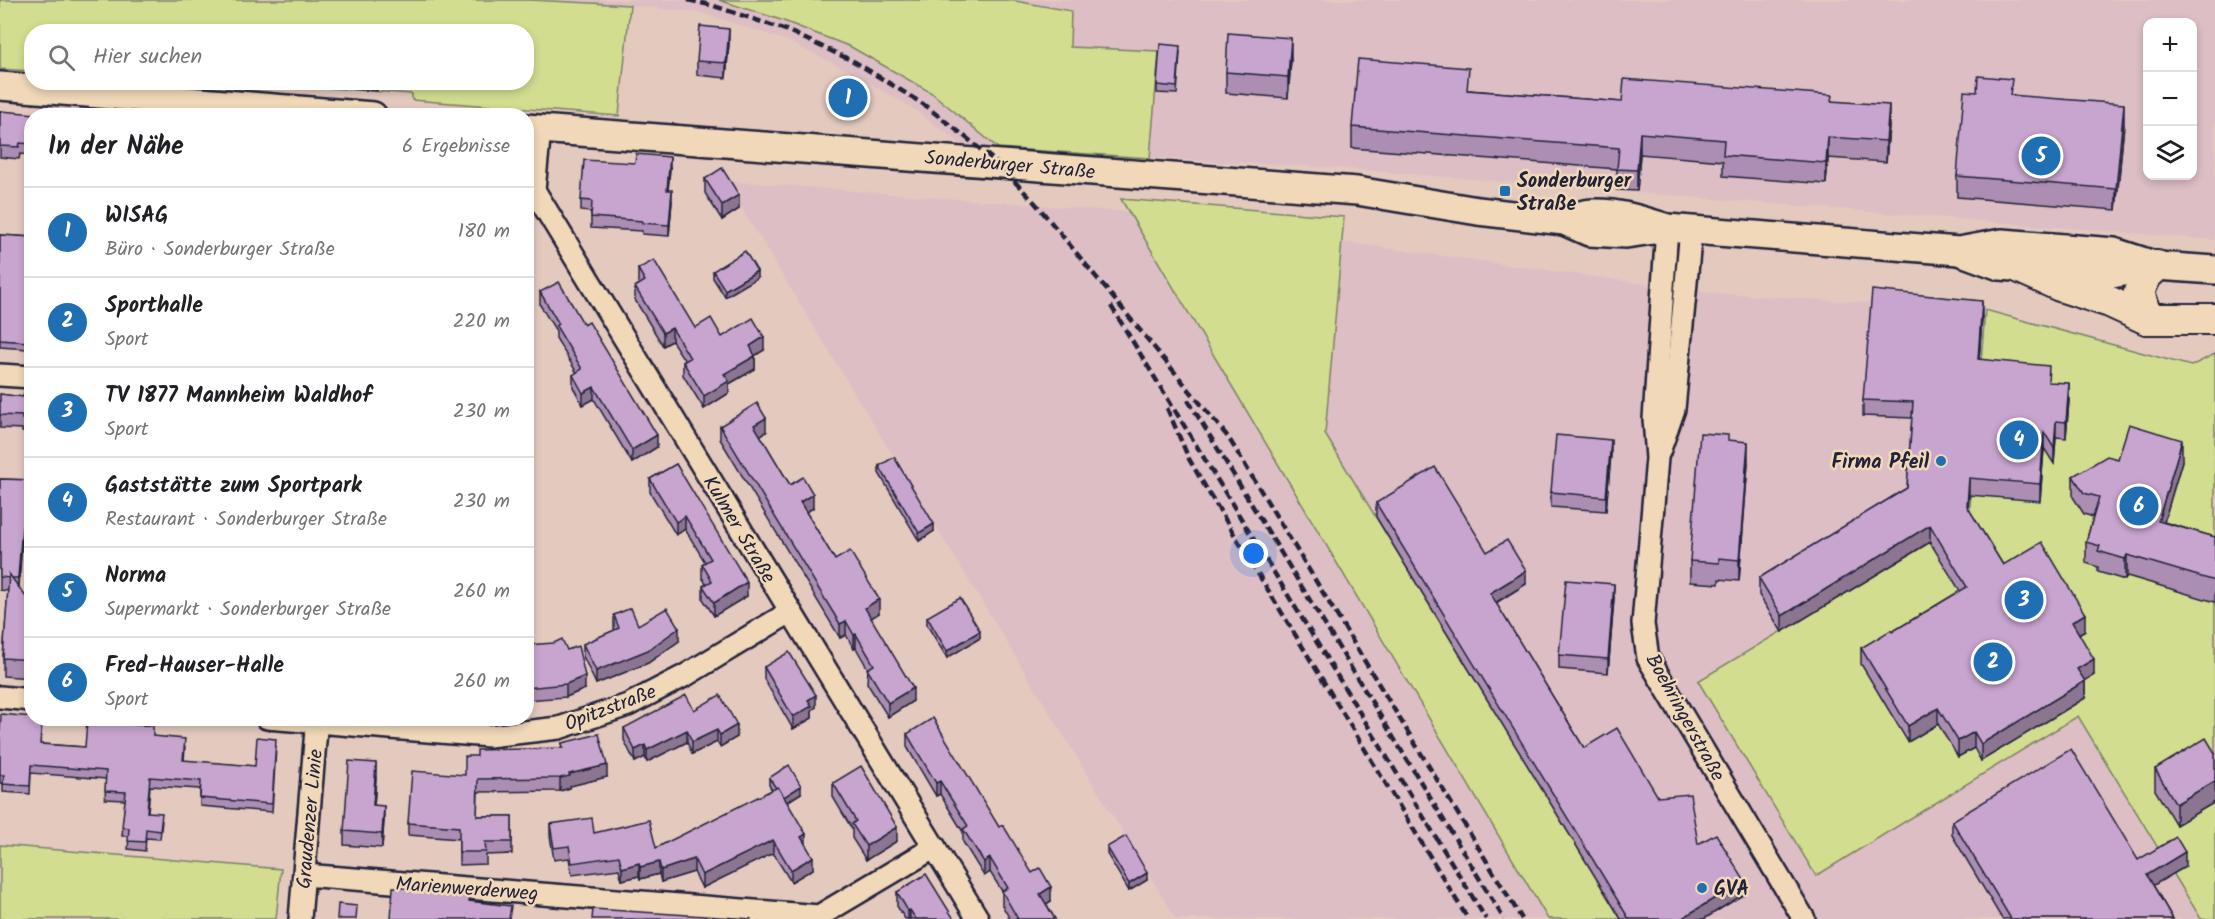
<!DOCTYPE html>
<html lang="de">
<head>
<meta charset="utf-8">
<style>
  body { margin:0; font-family:Kalam,sans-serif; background:#f6f6f6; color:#202124 }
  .controls { position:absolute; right:18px; top:18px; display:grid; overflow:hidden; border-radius:12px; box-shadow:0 3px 9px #0003 }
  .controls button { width:54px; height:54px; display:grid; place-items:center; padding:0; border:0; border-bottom:2px solid #e0e0e0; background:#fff; color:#202124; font:30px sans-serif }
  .you { position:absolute; left:1254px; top:554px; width:21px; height:21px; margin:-15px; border:4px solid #fff; border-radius:50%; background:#1a73e8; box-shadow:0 0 0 9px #1a73e833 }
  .badge { display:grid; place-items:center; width:39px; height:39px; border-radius:50%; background:#1f6fb2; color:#fff; font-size:20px; font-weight:700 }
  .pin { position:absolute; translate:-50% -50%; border:3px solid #fff; box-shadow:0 2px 6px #0006 }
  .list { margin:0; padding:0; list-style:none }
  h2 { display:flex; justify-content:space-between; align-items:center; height:78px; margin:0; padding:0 24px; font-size:26px }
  h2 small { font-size:20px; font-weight:400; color:#757577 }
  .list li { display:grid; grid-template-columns:39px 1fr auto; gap:18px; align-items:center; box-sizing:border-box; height:90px; padding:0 24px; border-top:2px solid #e0e0e0 }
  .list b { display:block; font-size:22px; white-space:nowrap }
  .list p { margin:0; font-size:20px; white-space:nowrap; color:#757577 }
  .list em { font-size:20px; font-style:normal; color:#757577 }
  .icon { flex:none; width:33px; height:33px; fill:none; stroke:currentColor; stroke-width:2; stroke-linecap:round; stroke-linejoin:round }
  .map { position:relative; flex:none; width:2215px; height:919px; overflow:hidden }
  .search { position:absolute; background:#fff; box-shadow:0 3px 9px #0003; left:24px; top:24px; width:510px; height:66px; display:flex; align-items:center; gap:15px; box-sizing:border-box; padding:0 21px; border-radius:24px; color:#757577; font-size:22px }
  .panel { position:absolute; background:#fff; box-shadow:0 3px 9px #0003; left:24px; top:108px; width:510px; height:618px; border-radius:24px }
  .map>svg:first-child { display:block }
  .built { fill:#dcbec4; fill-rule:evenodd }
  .green { fill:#d2dd90; stroke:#7a8066; stroke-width:1.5 }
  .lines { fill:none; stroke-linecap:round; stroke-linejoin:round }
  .minor-casing { stroke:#22223b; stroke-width:26 }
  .tertiary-casing { stroke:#22223b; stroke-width:32 }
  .secondary-casing { stroke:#22223b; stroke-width:34 }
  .minor { stroke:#f0d8b8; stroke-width:21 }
  .tertiary { stroke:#f0d8b8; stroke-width:27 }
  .secondary { stroke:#f0d8b8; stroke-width:30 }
  .rail { stroke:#22223b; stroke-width:4.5; stroke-dasharray:9 4.5; stroke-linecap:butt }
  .wall { fill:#ac8eb2; stroke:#22223b; stroke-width:1.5 }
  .shaded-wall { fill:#8c7491; stroke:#22223b; stroke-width:1.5 }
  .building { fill:#c8a5cf; stroke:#22223b; stroke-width:1.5 }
  .poi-dot { fill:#1f6fb2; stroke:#f0d8b8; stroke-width:2 }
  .labels { text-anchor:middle; stroke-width:5; stroke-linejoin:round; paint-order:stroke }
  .street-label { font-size:20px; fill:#22223b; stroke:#f0d8b8 }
  .poi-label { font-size:20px; font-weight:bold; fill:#22223b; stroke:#f0d8b8; text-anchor:start }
</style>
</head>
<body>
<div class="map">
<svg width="2215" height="919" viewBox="0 0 2215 919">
  <rect width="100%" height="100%" fill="#e4c9bf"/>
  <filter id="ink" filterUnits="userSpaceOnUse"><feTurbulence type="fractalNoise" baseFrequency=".0167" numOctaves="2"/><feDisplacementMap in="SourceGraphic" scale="12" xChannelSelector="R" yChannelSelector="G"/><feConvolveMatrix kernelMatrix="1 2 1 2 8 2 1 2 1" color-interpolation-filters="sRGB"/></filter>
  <g filter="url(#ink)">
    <g class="built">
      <polygon points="530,0 719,0 781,20 851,47 932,93 998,148 963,145 911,107 845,69 785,40 702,13 629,5"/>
      <path d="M 1010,0 L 2215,0 L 2215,240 L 1325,167 L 1150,158 L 1159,51 L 1070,47 ZM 2148,22 L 2192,22 L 2192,176 L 2148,176 Z"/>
      <polygon points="725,181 1127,212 1709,293 1985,310 1969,519 1698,681 1816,876 2078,716 2201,919 1176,919"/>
    </g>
    <g class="green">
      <polygon points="0,0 530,0 630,5 619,116 412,100 412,94 261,83 260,89 179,83 526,82 526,32 32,32 31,71 0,69"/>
      <polygon points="719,0 1010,0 1071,11 1070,47 1159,51 1150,158 998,148 932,93 851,47 781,20"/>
      <polygon points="1121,199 1344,217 1325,434 1621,919 1548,919"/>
      <polygon points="1985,310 2191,366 2215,354 2215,919 2201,919 2078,716 1816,876 1698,681 1969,519"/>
      <polygon points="0,845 281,869 276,919 0,919"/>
    </g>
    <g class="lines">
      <g class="minor-casing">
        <g id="minor">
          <polyline points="540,129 534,190 978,919"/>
          <polyline points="1667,228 1654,419 1657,458 1643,624 1648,658 1804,919"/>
          <polyline points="0,375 32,377"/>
          <polyline points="1659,452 1674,409 1691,230"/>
          <polyline points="0,697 32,700"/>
          <polyline points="267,718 489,736 559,728 628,705 686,675 790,612"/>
          <polyline points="304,875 819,916 935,847"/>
          <polyline points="300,919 317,718"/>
        </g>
      </g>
      <g class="tertiary-casing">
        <g id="tertiary">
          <polyline points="0,86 373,116"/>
          <polyline points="526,128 1357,191 1478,211 1564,221 1589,232 1626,234 1667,228"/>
          <path d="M 1564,221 C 1573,218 1583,213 1592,213 C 1618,212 1642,220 1667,228 L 1959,251 L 2002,243 L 2114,252 L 2157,266"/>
          <polyline points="1962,252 2000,266 2112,274 2157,266 2215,270"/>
        </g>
      </g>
      <g class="secondary-casing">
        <g id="secondary">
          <polyline points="2018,267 2060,286 2110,302 2147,319 2215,319"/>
          <polyline points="2147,319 2139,292 2146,276 2157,266"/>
        </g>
      </g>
      <use href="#minor" class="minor"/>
      <use href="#tertiary" class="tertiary"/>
      <use href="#secondary" class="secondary"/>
      <g class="rail">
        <polyline points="688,0 714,6 786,30 855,62 923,104 968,139 997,163 1036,204 1228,437 1522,919"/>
        <polyline points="1111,306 1486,919"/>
        <polyline points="1188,400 1504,919"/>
        <polyline points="1167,408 1189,459 1206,488 1468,919"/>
      </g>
    </g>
    <g class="wall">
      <polygon points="729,43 726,78 697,75 697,61"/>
      <polygon points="1180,53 1177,94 1157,93 1157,85"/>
      <polygon points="1291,59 1288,98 1226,93 1226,72"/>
      <polygon points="352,82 377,82 377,91 352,89"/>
      <polygon points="1469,90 1622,102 1832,101 1889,126 1886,162 1828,158 1826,184 1723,176 1723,161 1640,154 1637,191 1617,190 1617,169 1352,148 1352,127"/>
      <polygon points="1977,92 2012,95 2124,124 2116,210 1957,197 1957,176"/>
      <polygon points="0,111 32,116 32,155 20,154 19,159 0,157"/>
      <polygon points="670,168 668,190 672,201 669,236 642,234 642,231 591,228 591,212 581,211 581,200"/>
      <polygon points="705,179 739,209 722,220 705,193"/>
      <polygon points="0,235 32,237 32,351 28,351 28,349 0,347"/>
      <polygon points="638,269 695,328 764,350 755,355 755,369 729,384 729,393 704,409 683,375 683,362 685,361 672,341 663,346 635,300 635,287 639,284 638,282"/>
      <polygon points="713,271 757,278 725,297 713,278"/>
      <polygon points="540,292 657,447 632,463 594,399 583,405 573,387 573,375 577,373 556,338 556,331 540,305"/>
      <polygon points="1982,317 1979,359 2049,382 2069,400 2066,438 2056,437 2054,464 2044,448 2040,501 1969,495 1968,508 2003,565 2085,630 2079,634 2094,675 2085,681 2085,698 1981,761 1974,748 1958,757 1938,724 1908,742 1861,664 1861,648 1892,632 1960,591 1930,542 1782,632 1759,595 1759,578 1907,488 1912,418 1863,416 1863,400"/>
      <polygon points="32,393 32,432 22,432 22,429 0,428 0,394 23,397"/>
      <polygon points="720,426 766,432 760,435 790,485 813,508 806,512 835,560 879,613 871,618 913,701 888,717 867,683 868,669 856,648 854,649 846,635 840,638 720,439"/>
      <polygon points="1728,440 1748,463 1739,581 1719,579 1719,584 1690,582 1690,561"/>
      <polygon points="1611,454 1606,511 1551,507 1551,492"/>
      <polygon points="2118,459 2182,461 2164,522 2215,537 2215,602 2127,576 2125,580 2098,572 2098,567 2086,563 2086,542 2093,517 2084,514 2073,497 2073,476"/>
      <polygon points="676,464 747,596 714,616 703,599 703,586 706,584 702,577 702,564 705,562 685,529 676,535 650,492 650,479"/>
      <polygon points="879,466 934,531 919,541 879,473"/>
      <polygon points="0,479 32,480 32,540 22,540 19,587 29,604 32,604 32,678 3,676 3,658 8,591 0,590"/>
      <polygon points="1376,503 1487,552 1526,584 1496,603 1584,748 1658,797 1698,844 1744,894 1704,919 1621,919 1376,517"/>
      <polygon points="1614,598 1608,673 1559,669 1559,655"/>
      <polygon points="614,615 638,625 679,641 648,663 596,684 583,656 583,644 615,630 614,628"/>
      <polygon points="927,617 980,638 947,658 927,625"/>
      <polygon points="527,645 585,689 566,697 526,700 526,656 527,656"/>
      <polygon points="764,667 816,707 812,710 812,718 793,729 764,679"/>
      <polygon points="694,710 737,737 720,747 717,742 692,754 687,742 647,762 645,757 635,762 624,740 624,728"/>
      <polygon points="42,726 40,744 85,747 153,736 185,747 184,761 255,766 276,747 272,812 200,806 200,789 150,786 148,812 162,821 160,839 146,838 145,851 128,849 129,836 122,836 125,800 105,799 106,779 31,773 30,794 3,792 3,783 0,783 0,732"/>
      <polygon points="907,734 999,827 1051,901 1046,904 1055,919 1010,919 1002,905 1002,891 990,872 984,876 963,842 963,832 940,794 936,796 907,747"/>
      <polygon points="562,743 607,777 570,786 570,788 560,791 478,792 477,816 512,816 512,854 486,855 486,864 459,865 459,839 408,835 408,823 465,775 562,748"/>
      <polygon points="2215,753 2215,802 2176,825 2155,790 2155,769"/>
      <polygon points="376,777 374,805 384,820 382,848 344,845 344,831"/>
      <polygon points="769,778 801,793 787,802 806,846 813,869 791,882 773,853 702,888 694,872 661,882 659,874 640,879 639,876 622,880 619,869 572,875 569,858 554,860 550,836 550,824 656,848 772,790 769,785"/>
      <polygon points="833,783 897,841 866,860 852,838 852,829 833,797"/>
      <polygon points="1952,821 2138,860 2185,867 2153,885 2173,919 2002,919 1952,835"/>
      <polygon points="1107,847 1147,880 1129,891 1107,854"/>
      <polygon points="897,892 954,919 905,919 897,906"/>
    </g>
    <g class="shaded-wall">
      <polygon points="729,29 729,43 726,78 726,63"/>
      <polygon points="1291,38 1291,59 1288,98 1288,77"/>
      <polygon points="2124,104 2124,124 2116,210 2116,189"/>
      <polygon points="1889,105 1889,126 1886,162 1886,141"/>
      <polygon points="1640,133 1640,154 1637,191 1637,170"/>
      <polygon points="1828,137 1828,158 1826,184 1826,163"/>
      <polygon points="670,157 670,168 667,201 667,190"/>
      <polygon points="672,190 672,201 669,236 669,225"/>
      <polygon points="739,195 739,209 722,220 722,205"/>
      <polygon points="757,271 757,278 725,297 725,290"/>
      <polygon points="1982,301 1982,317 1978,376 1978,359"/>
      <polygon points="672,328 672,341 663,346 663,333"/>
      <polygon points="764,337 764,350 750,359 750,346"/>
      <polygon points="755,356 755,369 729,384 729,393 704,409 704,396 724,374"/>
      <polygon points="2069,383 2069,400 2066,438 2066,422"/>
      <polygon points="594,387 594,399 583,405 583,393"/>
      <polygon points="766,418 766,432 754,439 754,425"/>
      <polygon points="2056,421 2056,437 2054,464 2054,448"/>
      <polygon points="2044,432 2044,448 2040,501 2040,484"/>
      <polygon points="657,435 657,447 632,463 632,450"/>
      <polygon points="1611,440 1611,454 1606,511 1606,497"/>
      <polygon points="2182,440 2182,461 2158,542 2158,521"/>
      <polygon points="1748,442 1748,463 1739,581 1739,560"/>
      <polygon points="1969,478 1969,495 1967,523 1967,506"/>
      <polygon points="813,494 813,508 800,516 800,502"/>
      <polygon points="685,516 685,529 676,535 676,522"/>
      <polygon points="934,524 934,531 919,541 919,533"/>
      <polygon points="1930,525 1930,542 1782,632 1782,616"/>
      <polygon points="22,527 22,540 18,591 18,578"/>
      <polygon points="2127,555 2127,576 2125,580 2125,559"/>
      <polygon points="1526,571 1526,584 1490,606 1490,593"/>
      <polygon points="747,582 747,596 714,616 714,603"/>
      <polygon points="1614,584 1614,598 1608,673 1608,659"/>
      <polygon points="879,599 879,613 865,622 865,608"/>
      <polygon points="2085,614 2085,630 2072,638 2072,622"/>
      <polygon points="846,621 846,635 840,638 840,624"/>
      <polygon points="679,628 679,641 648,663 596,684 596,671"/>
      <polygon points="980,631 980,638 947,658 947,651"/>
      <polygon points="856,634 856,648 854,649 854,635"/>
      <polygon points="2094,659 2094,675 2077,685 2077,669"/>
      <polygon points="585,676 585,689 566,697 566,684"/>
      <polygon points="2085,681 2085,698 1981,761 1981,744"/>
      <polygon points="913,688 913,701 888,717 888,703"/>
      <polygon points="816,695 816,707 812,710 812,718 793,729 793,717 808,700"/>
      <polygon points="1938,708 1938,724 1908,742 1908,726"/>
      <polygon points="737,725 737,737 720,747 720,735"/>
      <polygon points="687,730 687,742 647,762 647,750"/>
      <polygon points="717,730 717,742 692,754 692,742"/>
      <polygon points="1974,732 1974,748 1958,757 1958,741"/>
      <polygon points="645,745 645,757 635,762 635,750"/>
      <polygon points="376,763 376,777 373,820 373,805"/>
      <polygon points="607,765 607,777 570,786 570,788 560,791 560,778 569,774"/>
      <polygon points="940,781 940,794 936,796 936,783"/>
      <polygon points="2215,781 2215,802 2176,825 2176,804"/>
      <polygon points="801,786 801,793 782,805 782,798"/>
      <polygon points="384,806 384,820 382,848 382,834"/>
      <polygon points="897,827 897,841 866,860 866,846"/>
      <polygon points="806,834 806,847 801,837"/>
      <polygon points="773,840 773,853 702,888 702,875"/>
      <polygon points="2185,852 2185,867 2147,889 2147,875"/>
      <polygon points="813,857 813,869 791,882 791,870"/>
      <polygon points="990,858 990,872 984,876 984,862"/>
      <polygon points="694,859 694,872 661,882 661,870"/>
      <polygon points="659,862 659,874 640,879 640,867"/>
      <polygon points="639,863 639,876 622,880 622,868"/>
      <polygon points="1147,873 1147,880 1129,891 1129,884"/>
      <polygon points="1744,880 1744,894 1704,919 1681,919"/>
      <polygon points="1051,887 1051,901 1040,908 1040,894"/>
      <polygon points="910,910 910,919 908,919 908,911"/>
    </g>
    <g class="building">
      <polygon points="700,26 729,29 726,63 697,61"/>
      <polygon points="1228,33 1291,38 1288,77 1226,72"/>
      <polygon points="1160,44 1180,46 1177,87 1157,85"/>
      <polygon points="1358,59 1469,68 1467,90 1622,102 1624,79 1832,95 1831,101 1889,105 1886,141 1828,137 1826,163 1723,155 1724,140 1640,133 1637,170 1617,169 1619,148 1352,127"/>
      <polygon points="1978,76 2012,79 2010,95 2124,104 2116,189 1957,176 1964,91 1977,92"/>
      <polygon points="356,82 377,82 377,84"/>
      <polygon points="0,111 62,116 32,116 32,144 20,143 19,147 0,146"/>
      <polygon points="636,154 670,157 667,190 672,190 669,225 642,223 642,221 591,217 592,201 581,200 584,160 635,163"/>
      <polygon points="722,168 739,195 722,205 705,179"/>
      <polygon points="0,235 32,237 32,344 28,344 28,342 0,340"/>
      <polygon points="745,251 757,271 725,290 713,271"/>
      <polygon points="654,260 695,328 711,318 722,337 753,318 764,337 750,346 755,356 724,374 729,381 704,396 683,362 690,358 672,328 663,333 635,287 645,281 638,269"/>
      <polygon points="559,282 584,325 589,322 657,435 632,450 594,387 583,393 573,375 582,369 556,326 559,324 540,292"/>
      <polygon points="1872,290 1982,301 1978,359 2049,366 2048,382 2069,383 2066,422 2056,421 2054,448 2044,432 2040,484 1969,478 1967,506 2003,565 2042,542 2085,614 2072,622 2094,659 2077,669 2085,681 1981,744 1974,732 1958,741 1938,708 1908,726 1861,648 1891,630 1892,632 1967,587 1930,525 1782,616 1759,578 1907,488 1913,402 1863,400"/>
      <polygon points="24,392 32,393 32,419 22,419 22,416 0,415 0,394 23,397"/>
      <polygon points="757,403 766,418 754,425 790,485 803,477 813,494 800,502 835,560 850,551 879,599 865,608 913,688 888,703 867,669 874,665 856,634 854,635 846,621 840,624 720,426"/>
      <polygon points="2129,424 2182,440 2158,521 2215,537 2215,581 2127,555 2125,559 2098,551 2100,546 2086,542 2099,497 2084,493 2073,476 2107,456 2118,459"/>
      <polygon points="1700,433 1728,435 1728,440 1748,442 1739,560 1719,558 1719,563 1690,561"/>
      <polygon points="1556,435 1611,440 1606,497 1551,492"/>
      <polygon points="894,457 934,524 919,533 879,466"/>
      <polygon points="676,464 747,582 714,603 703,586 712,581 702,564 711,559 685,516 676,522 650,479"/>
      <polygon points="1435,467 1487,552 1507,540 1526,571 1490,593 1584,748 1617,728 1658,797 1690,794 1698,844 1716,834 1744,880 1681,919 1629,919 1376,503"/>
      <polygon points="0,479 32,480 32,527 22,527 18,578 12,578 9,574 9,578 0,577"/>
      <polygon points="9,574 29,601 29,604 32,604 32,660 3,658"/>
      <polygon points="1566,580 1614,584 1608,659 1559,655"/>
      <polygon points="960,598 980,631 947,651 927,617"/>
      <polygon points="631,608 638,625 667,608 679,628 648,650 596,671 583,644 619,628 614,615"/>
      <polygon points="562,639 567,650 578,646 585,676 566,684 526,688 526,656 528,656 527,645 554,643"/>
      <polygon points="789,652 816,695 808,700 812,706 793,717 764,667"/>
      <polygon points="686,695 694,710 720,695 737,725 720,735 717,730 692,742 687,730 647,750 645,745 635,750 624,728"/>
      <polygon points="1,714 32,717 32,718 42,718 40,744 85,747 87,721 153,726 153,736 185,739 183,760 255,766 257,737 276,739 272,804 200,798 201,781 150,777 147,812 162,813 160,831 146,829 145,842 128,841 129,828 122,827 126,792 105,791 106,771 31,765 30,786 3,784 4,775 0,775 0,732"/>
      <polygon points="933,718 999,827 1003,825 1032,873 1040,868 1051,887 1040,894 1055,919 1018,919 1002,891 1008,888 990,858 984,862 963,829 968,826 940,781 936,783 907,734"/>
      <polygon points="599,734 607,765 569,774 570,776 560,778 478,779 477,816 512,816 512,842 485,842 486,852 459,852 459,827 408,823 412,771 465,775 465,756 477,756 477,750 563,748 562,743"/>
      <polygon points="2206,738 2215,753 2215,781 2176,804 2155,769"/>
      <polygon points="2071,749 2138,860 2176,837 2185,852 2147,875 2173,919 2011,919 1952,821"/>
      <polygon points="349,761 376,763 373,805 384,806 382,834 344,831"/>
      <polygon points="789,765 801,786 784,797 778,787 776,788 769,778"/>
      <polygon points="861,766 897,827 866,846 852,824 856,821 833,783"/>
      <polygon points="778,787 806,834 801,837 813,857 791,870 773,840 702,875 694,859 661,870 659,862 640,867 639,863 622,868 619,856 572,863 569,846 554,848 550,824 592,818 594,833 649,820 656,848"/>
      <polygon points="1126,836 1147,873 1129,884 1107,847"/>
      <polygon points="926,874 954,919 916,919 910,910 908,911 897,892"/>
      <polygon points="393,887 470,893 469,901 511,906 509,919 391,919"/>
      <polygon points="338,904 357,906 356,919 337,919"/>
      <polygon points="593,909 752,919 592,919"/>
    </g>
  </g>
  <g class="poi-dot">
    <rect x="1499" y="185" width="12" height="12" rx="3"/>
    <circle cx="1941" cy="461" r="6"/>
    <circle cx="1702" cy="888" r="6"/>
  </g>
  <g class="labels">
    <g class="street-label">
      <text transform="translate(1010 164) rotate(5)" y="7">Sonderburger Straße</text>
      <text transform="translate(740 529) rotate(59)" y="7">Kulmer Straße</text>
      <text transform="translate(610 707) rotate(-21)" y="7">Opitzstraße</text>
      <text transform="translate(1686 717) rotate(61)" y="7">Boehringerstraße</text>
      <text transform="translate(309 819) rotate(-85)" y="7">Graudenzer Linie</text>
      <text transform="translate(467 888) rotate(4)" y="7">Marienwerderweg</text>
    </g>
    <g class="poi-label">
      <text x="1517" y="187">Sonderburger<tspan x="1517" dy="23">Straße</tspan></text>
      <text x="1929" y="468" text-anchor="end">Firma Pfeil</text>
      <text x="1714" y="895">GVA</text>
    </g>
  </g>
</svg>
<div class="controls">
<button>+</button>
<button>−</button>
<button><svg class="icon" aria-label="layers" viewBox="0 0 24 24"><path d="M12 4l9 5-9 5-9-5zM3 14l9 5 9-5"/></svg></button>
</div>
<div class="you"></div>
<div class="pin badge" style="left:848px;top:98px">1</div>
<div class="pin badge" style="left:1993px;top:662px">2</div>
<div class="pin badge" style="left:2024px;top:600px">3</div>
<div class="pin badge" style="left:2019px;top:440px">4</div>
<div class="pin badge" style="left:2041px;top:156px">5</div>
<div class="pin badge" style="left:2139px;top:506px">6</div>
<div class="search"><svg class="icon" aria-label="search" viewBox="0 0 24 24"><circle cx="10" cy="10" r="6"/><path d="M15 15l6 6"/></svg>Hier suchen</div>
<section class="panel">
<h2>In der Nähe<small>6 Ergebnisse</small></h2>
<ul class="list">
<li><span class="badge">1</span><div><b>WISAG</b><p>Büro · Sonderburger Straße</p></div><em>180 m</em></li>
<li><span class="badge">2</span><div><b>Sporthalle</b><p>Sport</p></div><em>220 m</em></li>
<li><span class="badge">3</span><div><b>TV 1877 Mannheim Waldhof</b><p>Sport</p></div><em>230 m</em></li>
<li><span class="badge">4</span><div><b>Gaststätte zum Sportpark</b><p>Restaurant · Sonderburger Straße</p></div><em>230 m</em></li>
<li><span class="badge">5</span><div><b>Norma</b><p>Supermarkt · Sonderburger Straße</p></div><em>260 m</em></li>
<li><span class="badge">6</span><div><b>Fred-Hauser-Halle</b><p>Sport</p></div><em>260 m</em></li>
</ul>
</section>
</div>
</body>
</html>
